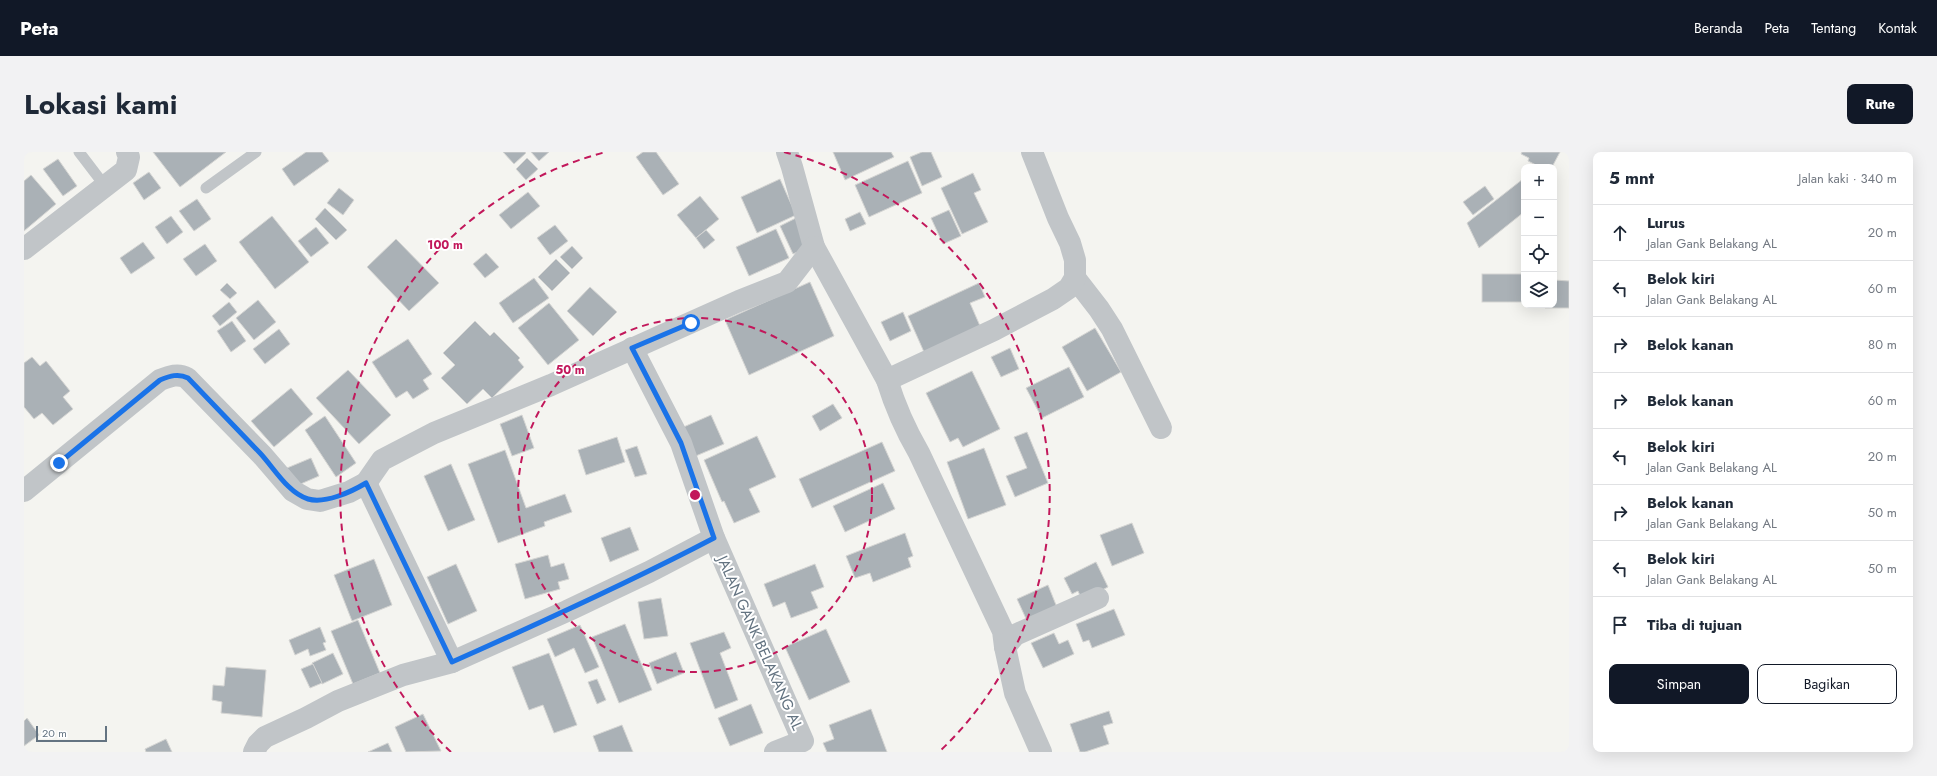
<!DOCTYPE html>
<html lang="id">
<head>
<meta charset="utf-8">
<style>
  body { margin:0; font-family:Jost,sans-serif; background:#f2f2f3; color:#1f2937 }
  .controls { position:absolute; right:12px; top:12px; display:grid; overflow:hidden; border-radius:8px; box-shadow:0 4px 16px #0002 }
  .controls button { width:36px; height:36px; display:grid; place-items:center; padding:0; border:0; border-bottom:1px solid #e0e1e3; background:#fff; color:#1f2937; font:20px sans-serif }
  .scale { position:absolute; left:12px; bottom:10px; width:71px; box-sizing:border-box; padding-left:4px; border:2px solid #637381; border-top:0; font-size:11px; line-height:14px; white-space:nowrap; color:#637381; -webkit-text-stroke:3px #fff; paint-order:stroke }
  .stop { position:absolute; width:12px; height:12px; margin:-9px; border:3px solid #1a73e8; border-radius:50%; background:#fff }
  .stop.end { background:#1a73e8; border-color:#fff; box-shadow:0 1px 4px #0008 }
  .list { margin:0; padding:0; list-style:none }
  h2 { display:flex; justify-content:space-between; align-items:center; height:52px; margin:0; padding:0 16px; font-size:17px }
  h2 small { font-size:13px; font-weight:400; color:#747a83 }
  .list li { display:grid; grid-template-columns:26px 1fr auto; gap:12px; align-items:center; box-sizing:border-box; height:56px; padding:0 16px; border-top:1px solid #e0e1e3 }
  .list b { display:block; font-size:15px; white-space:nowrap }
  .list p { margin:0; font-size:13px; white-space:nowrap; color:#747a83 }
  .list em { font-size:13px; font-style:normal; color:#747a83 }
  .actions { display:flex; gap:8px; padding:12px 16px }
  .actions a { flex:1; padding:9px 0; border:1px solid #111827; border-radius:8px; text-align:center; font-size:14px; color:#111827 }
  .actions .main { background:#111827; color:#fff }
  .icon { flex:none; width:22px; height:22px; fill:none; stroke:currentColor; stroke-width:2; stroke-linecap:round; stroke-linejoin:round }
  .map { position:relative; flex:none; width:1545px; height:600px; overflow:hidden; border-radius:8px }
  header { display:flex; align-items:center; gap:24px; box-sizing:border-box; height:56px; padding:0 20px; background:#111827; color:#fff }
  header strong { font-size:19px }
  nav { display:flex; gap:22px; margin-inline-start:auto; font-size:14px }
  .intro { display:flex; align-items:center; justify-content:space-between; box-sizing:border-box; height:96px; padding:0 24px }
  h1 { margin:0; font-size:28px }
  .button { padding:10px 18px; border-radius:8px; background:#111827; color:#fff; font-size:14px; font-weight:700 }
  main { display:flex; gap:24px; padding:0 24px }
  aside { flex:1; background:#fff; border-radius:8px; box-shadow:0 4px 16px #0002 }
  .map>svg:first-child { display:block }
  .building { fill:#aab1b6; stroke:#d5d5d3 }
  .lines { fill:none; stroke-linecap:round; stroke-linejoin:round }
  .lane { stroke:#c1c5c8; stroke-width:11 }
  .street { stroke:#c1c5c8; stroke-width:22 }
  .route { stroke:#1a73e8; stroke-width:5 }
  .ring { fill:none; stroke:#c2185b; stroke-width:2; stroke-dasharray:7 5 }
  .labels { text-anchor:middle; stroke-width:4; stroke-linejoin:round; paint-order:stroke }
  .street-label { font-size:15px; fill:#637381; stroke:#fff }
  .centre { fill:#c2185b; stroke:#fff; stroke-width:2 }
  .ring-label { font-size:12px; text-anchor:middle; font-weight:bold; fill:#c2185b; stroke:#fff; stroke-width:4; stroke-linejoin:round; paint-order:stroke }
</style>
</head>
<body>
<header>
<strong>Peta</strong>
<nav><a>Beranda</a><a>Peta</a><a>Tentang</a><a>Kontak</a></nav>
</header>
<div class="intro"><h1>Lokasi kami</h1><a class="button">Rute</a></div>
<main>
<div class="map">
<svg width="1545" height="600" viewBox="0 0 1545 600">
  <rect width="100%" height="100%" fill="#f4f4f0"/>
  <g class="building">
    <polygon points="129,0 202,0 156,35"/>
    <polygon points="282,0 298,0 305,9 270,34 258,17"/>
    <polygon points="479,0 501,0 502,1 490,12"/>
    <polygon points="507,0 525,0 515,9"/>
    <polygon points="619,0 632,0 655,32 639,43 612,5"/>
    <polygon points="809,0 867,0 870,5 821,28"/>
    <polygon points="898,0 907,0 918,25 898,34 886,5"/>
    <polygon points="1498,0 1536,0 1528,15 1516,15 1504,9 1505,6 1497,2"/>
    <polygon points="503,6 514,17 502,28 492,17"/>
    <polygon points="34,7 53,34 39,44 19,17"/>
    <polygon points="884,9 898,41 845,65 831,33"/>
    <polygon points="125,20 137,36 120,48 109,31"/>
    <polygon points="949,21 957,38 950,41 964,70 938,82 917,36"/>
    <polygon points="7,23 32,52 0,79 0,29"/>
    <polygon points="756,27 772,63 733,81 717,45"/>
    <polygon points="1499,27 1500,60 1455,96 1443,71"/>
    <polygon points="1461,34 1470,47 1449,63 1439,50"/>
    <polygon points="315,36 330,48 319,63 303,51"/>
    <polygon points="504,40 516,54 487,77 475,63"/>
    <polygon points="676,44 695,67 672,86 653,63"/>
    <polygon points="173,47 187,67 170,79 155,59"/>
    <polygon points="301,56 323,78 312,88 291,67"/>
    <polygon points="925,58 937,84 919,92 907,66"/>
    <polygon points="836,60 842,72 826,79 821,67"/>
    <polygon points="147,64 159,80 143,92 131,75"/>
    <polygon points="248,64 285,110 251,137 215,90"/>
    <polygon points="772,66 785,95 769,102 756,74"/>
    <polygon points="531,73 544,89 526,103 513,86"/>
    <polygon points="292,75 305,91 287,105 274,89"/>
    <polygon points="752,77 765,106 725,124 712,95"/>
    <polygon points="682,78 691,88 680,97 672,86"/>
    <polygon points="372,87 415,131 385,159 343,115"/>
    <polygon points="119,90 131,106 107,122 96,106"/>
    <polygon points="181,92 193,109 172,124 159,107"/>
    <polygon points="548,94 559,106 548,117 536,105"/>
    <polygon points="462,101 475,115 461,126 449,112"/>
    <polygon points="532,107 546,121 528,139 514,125"/>
    <rect x="1458" y="122" width="42" height="28"/>
    <polygon points="510,126 525,146 489,171 475,151"/>
    <polygon points="1530,128 1545,129 1545,156 1521,156 1521,153 1530,153"/>
    <polygon points="786,130 810,184 725,223 701,168"/>
    <polygon points="203,131 213,141 206,147 196,138"/>
    <polygon points="955,131 961,145 946,151 956,174 900,200 884,164"/>
    <polygon points="566,135 593,160 569,184 543,159"/>
    <polygon points="234,148 252,170 230,188 212,166"/>
    <polygon points="205,150 213,160 196,174 188,164"/>
    <polygon points="525,151 555,188 524,213 494,176"/>
    <polygon points="879,160 887,179 866,189 857,170"/>
    <polygon points="208,169 222,189 207,200 193,179"/>
    <polygon points="451,169 466,184 470,180 496,206 494,208 500,215 468,246 459,237 443,252 417,226 431,213 419,201"/>
    <polygon points="1071,176 1097,220 1063,239 1038,195"/>
    <polygon points="255,177 266,192 241,212 229,197"/>
    <polygon points="384,187 408,222 399,228 405,237 389,247 383,239 372,246 348,210"/>
    <polygon points="986,196 995,217 977,225 967,205"/>
    <polygon points="8,205 16,214 22,209 46,239 39,245 49,257 29,273 18,261 10,267 0,255 0,211"/>
    <polygon points="1045,215 1060,245 1018,266 1002,236"/>
    <polygon points="324,218 367,263 335,292 292,246"/>
    <polygon points="948,219 976,277 939,295 934,286 926,290 902,241"/>
    <polygon points="267,236 289,262 250,295 227,269"/>
    <polygon points="809,252 818,266 796,279 788,264"/>
    <polygon points="498,263 510,296 488,304 476,272"/>
    <polygon points="687,263 700,292 667,306 655,277"/>
    <polygon points="301,264 332,311 312,325 281,278"/>
    <polygon points="1003,280 1024,331 991,345 982,324 1003,316 990,285"/>
    <polygon points="733,284 752,325 725,337 736,360 710,371 700,349 698,350 680,308"/>
    <polygon points="593,285 601,310 562,323 554,298"/>
    <polygon points="858,290 871,319 788,356 775,327"/>
    <polygon points="613,294 623,322 611,325 601,298"/>
    <polygon points="960,296 982,353 944,367 923,310"/>
    <polygon points="481,298 502,356 541,342 548,360 520,370 521,374 474,391 444,312"/>
    <polygon points="287,306 295,324 272,334 263,316"/>
    <polygon points="427,312 451,368 424,379 400,324"/>
    <polygon points="859,331 871,357 821,380 809,354"/>
    <polygon points="1108,371 1120,401 1088,414 1076,383"/>
    <polygon points="606,375 615,398 586,410 577,386"/>
    <polygon points="881,381 889,404 884,406 887,415 849,430 846,421 831,426 822,404"/>
    <polygon points="524,403 527,415 540,411 545,427 534,430 536,437 501,447 491,412"/>
    <polygon points="350,407 368,453 328,469 310,423"/>
    <polygon points="1072,410 1084,435 1058,448 1054,439 1048,442 1040,426"/>
    <polygon points="432,412 453,459 424,472 403,425"/>
    <polygon points="791,412 800,435 787,440 794,456 767,466 761,450 749,455 740,432"/>
    <polygon points="1024,433 1034,458 1004,471 993,447"/>
    <polygon points="637,446 644,484 620,487 614,450"/>
    <polygon points="1090,457 1101,483 1068,496 1065,488 1059,490 1052,472"/>
    <polygon points="334,468 356,521 329,532 307,479"/>
    <polygon points="601,472 628,538 595,551 568,485"/>
    <polygon points="556,473 575,515 561,521 550,496 531,505 523,487"/>
    <polygon points="296,475 302,490 299,491 302,498 286,504 284,497 271,503 265,488"/>
    <polygon points="802,477 826,530 785,548 761,495"/>
    <polygon points="700,480 707,496 696,501 714,548 691,557 666,491"/>
    <polygon points="1030,481 1035,492 1044,488 1050,502 1019,516 1007,491"/>
    <polygon points="652,500 660,521 633,532 625,511"/>
    <polygon points="309,501 319,522 298,532 288,511"/>
    <polygon points="525,501 553,573 530,581 519,553 505,558 488,515"/>
    <polygon points="289,512 298,531 286,536 277,517"/>
    <polygon points="202,515 242,518 238,565 197,561 198,550 188,548 189,533 200,534"/>
    <polygon points="573,527 582,548 573,552 564,530"/>
    <polygon points="727,552 739,581 706,594 694,566"/>
    <polygon points="847,557 863,600 803,600 799,591 810,587 805,573"/>
    <polygon points="1085,559 1089,571 1079,574 1085,592 1061,600 1056,600 1046,572"/>
    <polygon points="399,562 417,599 382,600 371,575"/>
    <polygon points="3,566 15,583 0,594 0,569"/>
    <polygon points="598,573 609,600 575,600 569,584"/>
    <polygon points="142,587 148,600 122,600 121,597"/>
    <polygon points="364,591 368,600 344,600"/>
  </g>
  <g class="lines">
    <g class="lane">
      <polyline points="55,0 81,34"/>
      <polyline points="182,36 232,0"/>
    </g>
    <g class="street">
      <path d="M 763,0 L 768,15 L 790,95 L 863,228 C 871,254 881,277 895,301 L 979,479 L 981,495"/>
      <polyline points="0,97 102,18 105,5 103,0"/>
      <polyline points="1051,126 1075,157 1088,177 1137,276"/>
      <polyline points="608,196 657,291 690,386 779,589 751,600"/>
      <polyline points="863,228 970,178 1029,147 1045,136 1051,126 1051,108 1046,91 1034,66 1008,0"/>
      <polyline points="342,331 428,510"/>
      <path d="M 0,339 L 136,228 C 146,224 154,221 163,226 L 238,303 L 269,339 L 283,347 L 296,349 L 325,340 L 342,331 L 358,308 L 410,281 L 527,233 L 715,149 L 763,130 L 790,95"/>
      <polyline points="230,600 234,592 241,585 282,566 314,549 379,523 428,510 543,459 625,420 690,386"/>
      <polyline points="1017,600 991,541 981,495 991,483 1074,446"/>
    </g>
  </g>
  <g class="lines">
    <path class="route" d="M 35,311 L 136,228 C 146,224 154,221 164,226 C 188,251 212,276 236,301 C 250,316 264,341 284,347 C 301,352 327,340 342,331 L 428,510 C 516,471 604,431 690,386 L 657,291 L 608,196 L 667,171"/>
  </g>
  <g class="ring">
    <circle cx="671" cy="343" r="177"/>
    <path d="M427 600A354 354 0 0 1 582 0M760 0A354 354 0 0 1 915 600"/>
  </g>
  <g class="labels">
    <g class="street-label">
      <text transform="translate(736 491) rotate(66)" y="5">JALAN GANK BELAKANG AL</text>
    </g>
  </g>
  <circle cx="671" cy="343" r="6" class="centre"/>
  <g class="ring-label">
    <text x="421" y="97">100 m</text>
    <text x="546" y="222">50 m</text>
  </g>
</svg>
<div class="controls">
<button>+</button>
<button>−</button>
<button><svg class="icon" aria-label="locate" viewBox="0 0 24 24"><circle cx="12" cy="12" r="6"/><path d="M12 2v4M12 18v4M2 12h4M18 12h4"/></svg></button>
<button><svg class="icon" aria-label="layers" viewBox="0 0 24 24"><path d="M12 4l9 5-9 5-9-5zM3 14l9 5 9-5"/></svg></button>
</div>
<div class="scale">20 m</div>
<div class="stop" style="left:667px;top:171px"></div>
<div class="stop end" style="left:35px;top:311px"></div>
</div>
<aside>
<h2>5 mnt<small>Jalan kaki · 340 m</small></h2>
<ul class="list">
<li><svg class="icon" aria-label="ahead" viewBox="0 0 24 24"><path d="M12 20V5M6 11l6-6 6 6"/></svg><div><b>Lurus</b><p>Jalan Gank Belakang AL</p></div><em>20 m</em></li>
<li><svg class="icon" aria-label="left" viewBox="0 0 24 24"><path d="M17 20v-9H6M10 6l-5 5 5 5"/></svg><div><b>Belok kiri</b><p>Jalan Gank Belakang AL</p></div><em>60 m</em></li>
<li><svg class="icon" aria-label="right" viewBox="0 0 24 24"><path d="M7 20v-9h11M14 6l5 5-5 5"/></svg><div><b>Belok kanan</b></div><em>80 m</em></li>
<li><svg class="icon" aria-label="right" viewBox="0 0 24 24"><path d="M7 20v-9h11M14 6l5 5-5 5"/></svg><div><b>Belok kanan</b></div><em>60 m</em></li>
<li><svg class="icon" aria-label="left" viewBox="0 0 24 24"><path d="M17 20v-9H6M10 6l-5 5 5 5"/></svg><div><b>Belok kiri</b><p>Jalan Gank Belakang AL</p></div><em>20 m</em></li>
<li><svg class="icon" aria-label="right" viewBox="0 0 24 24"><path d="M7 20v-9h11M14 6l5 5-5 5"/></svg><div><b>Belok kanan</b><p>Jalan Gank Belakang AL</p></div><em>50 m</em></li>
<li><svg class="icon" aria-label="left" viewBox="0 0 24 24"><path d="M17 20v-9H6M10 6l-5 5 5 5"/></svg><div><b>Belok kiri</b><p>Jalan Gank Belakang AL</p></div><em>50 m</em></li>
<li><svg class="icon" aria-label="arrive" viewBox="0 0 24 24"><path d="M6 21V4h12l-3 4 3 4H6"/></svg><div><b>Tiba di tujuan</b></div></li>
</ul>
<div class="actions"><a class="main">Simpan</a><a>Bagikan</a></div>
</aside>
</main>
</body>
</html>
